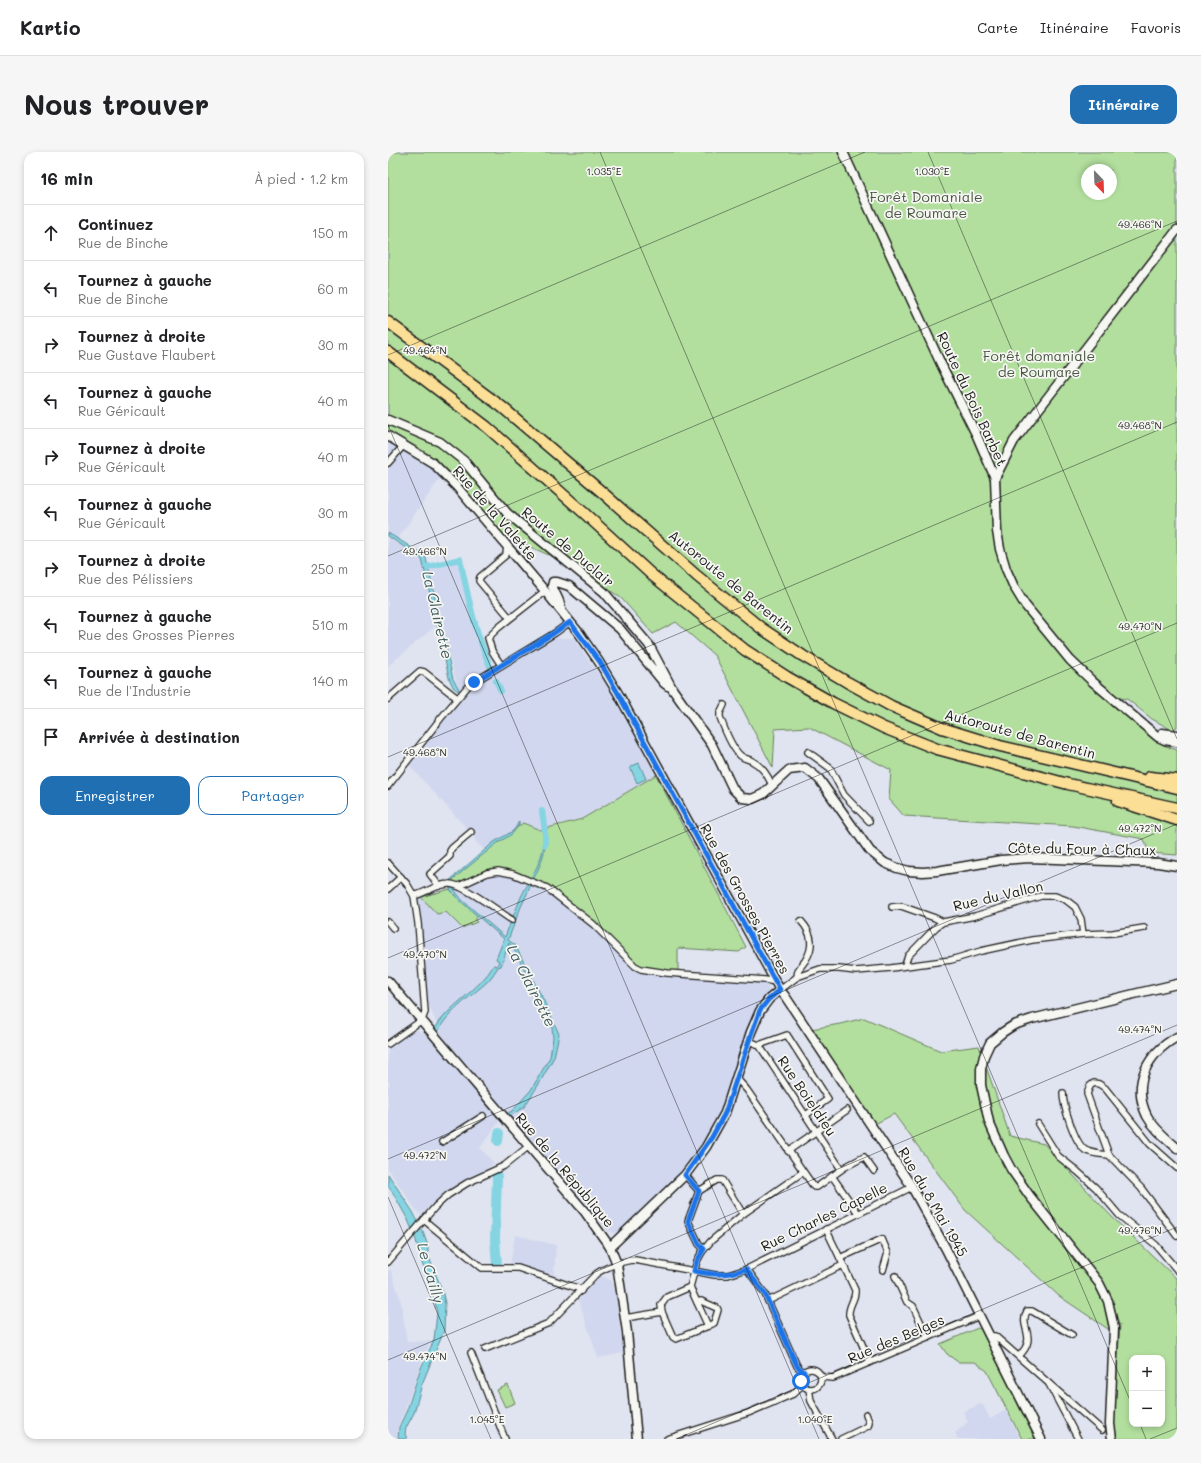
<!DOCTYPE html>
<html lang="fr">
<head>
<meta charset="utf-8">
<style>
  body { margin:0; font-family:Mali,sans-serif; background:#f6f6f6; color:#202124 }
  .controls { position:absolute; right:12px; bottom:12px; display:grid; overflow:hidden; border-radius:8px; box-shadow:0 2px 6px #0003 }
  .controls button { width:36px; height:36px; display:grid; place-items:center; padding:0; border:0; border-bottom:1px solid #e0e0e0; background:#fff; color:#202124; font:20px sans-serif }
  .compass { position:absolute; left:693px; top:12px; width:36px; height:36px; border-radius:50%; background:#fff; box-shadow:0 2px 6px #0003; rotate:157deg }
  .stop { position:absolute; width:12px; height:12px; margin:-9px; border:3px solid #1a73e8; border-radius:50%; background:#fff }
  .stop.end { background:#1a73e8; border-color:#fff; box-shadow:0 1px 4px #0008 }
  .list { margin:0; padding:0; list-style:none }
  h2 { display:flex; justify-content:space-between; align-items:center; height:52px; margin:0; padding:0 16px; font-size:17px }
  h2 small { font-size:13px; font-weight:400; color:#757577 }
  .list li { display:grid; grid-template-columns:26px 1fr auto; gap:12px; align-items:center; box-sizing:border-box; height:56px; padding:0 16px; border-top:1px solid #e0e0e0 }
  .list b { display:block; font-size:15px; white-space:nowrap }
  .list p { margin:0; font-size:13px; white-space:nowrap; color:#757577 }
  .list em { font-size:13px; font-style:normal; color:#757577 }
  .actions { display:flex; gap:8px; padding:12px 16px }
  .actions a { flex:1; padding:9px 0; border:1px solid #1f6fb2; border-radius:12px; text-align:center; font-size:14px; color:#1f6fb2 }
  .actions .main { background:#1f6fb2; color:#fff }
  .icon { flex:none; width:22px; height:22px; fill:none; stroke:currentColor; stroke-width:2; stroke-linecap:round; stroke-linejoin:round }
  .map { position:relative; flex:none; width:789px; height:1287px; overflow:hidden; border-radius:12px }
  header { display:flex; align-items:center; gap:24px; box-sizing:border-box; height:56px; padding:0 20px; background:#fff; border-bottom:1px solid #e0e0e0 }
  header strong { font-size:19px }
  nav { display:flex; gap:22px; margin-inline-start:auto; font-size:14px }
  .intro { display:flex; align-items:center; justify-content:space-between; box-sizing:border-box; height:96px; padding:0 24px }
  h1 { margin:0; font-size:28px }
  .button { padding:10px 18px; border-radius:12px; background:#1f6fb2; color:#fff; font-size:14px; font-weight:700 }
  main { display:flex; gap:24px; padding:0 24px }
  aside { flex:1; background:#fff; border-radius:12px; box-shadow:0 2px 6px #0003 }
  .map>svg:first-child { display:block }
  .built { fill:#d1d7ee }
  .green { fill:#b2df9e; stroke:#677e5d; fill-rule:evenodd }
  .water { fill:#85d4e2; stroke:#5b8a93 }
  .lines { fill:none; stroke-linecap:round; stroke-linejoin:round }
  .canal { stroke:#85d4e2; stroke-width:6 }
  .river { stroke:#85d4e2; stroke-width:10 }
  .street-casing { stroke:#1c1c1c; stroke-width:8 }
  .secondary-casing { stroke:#1c1c1c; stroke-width:11 }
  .highway-casing { stroke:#1c1c1c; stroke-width:13 }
  .street { stroke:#f6f6f2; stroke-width:5.5 }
  .secondary { stroke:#f6f6f2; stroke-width:8 }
  .highway { stroke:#fbdf96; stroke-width:10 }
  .route { stroke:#1a73e8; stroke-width:5 }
  .ticks { fill:none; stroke:#1c1c1c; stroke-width:1; stroke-opacity:0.45 }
  .labels { text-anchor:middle; stroke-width:3.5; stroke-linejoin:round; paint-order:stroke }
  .park-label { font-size:14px; fill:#495643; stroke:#f6f6f2 }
  .street-label { font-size:14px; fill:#1c1c1c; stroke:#f6f6f2 }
  .water-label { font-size:15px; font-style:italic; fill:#415c61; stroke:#f6f6f2 }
  .ticks-label { font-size:10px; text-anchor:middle; fill:#1c1c1c; stroke:#f6f6f2; stroke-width:3.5; stroke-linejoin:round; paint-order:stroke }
</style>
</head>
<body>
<header>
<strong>Kartio</strong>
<nav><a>Carte</a><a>Itinéraire</a><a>Favoris</a></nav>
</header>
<div class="intro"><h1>Nous trouver</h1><a class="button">Itinéraire</a></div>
<main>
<aside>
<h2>16 min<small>À pied · 1.2 km</small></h2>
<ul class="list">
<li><svg class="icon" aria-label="ahead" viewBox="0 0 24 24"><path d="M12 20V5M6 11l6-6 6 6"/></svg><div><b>Continuez</b><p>Rue de Binche</p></div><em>150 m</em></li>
<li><svg class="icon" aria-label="left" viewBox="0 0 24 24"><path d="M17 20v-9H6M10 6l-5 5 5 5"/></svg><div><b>Tournez à gauche</b><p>Rue de Binche</p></div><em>60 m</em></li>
<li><svg class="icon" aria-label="right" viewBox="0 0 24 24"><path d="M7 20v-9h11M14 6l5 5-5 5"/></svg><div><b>Tournez à droite</b><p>Rue Gustave Flaubert</p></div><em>30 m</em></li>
<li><svg class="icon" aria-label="left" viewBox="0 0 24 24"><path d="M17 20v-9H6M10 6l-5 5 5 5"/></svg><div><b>Tournez à gauche</b><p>Rue Géricault</p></div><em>40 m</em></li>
<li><svg class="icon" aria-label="right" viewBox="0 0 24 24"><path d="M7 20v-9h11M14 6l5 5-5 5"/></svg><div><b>Tournez à droite</b><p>Rue Géricault</p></div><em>40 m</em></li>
<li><svg class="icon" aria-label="left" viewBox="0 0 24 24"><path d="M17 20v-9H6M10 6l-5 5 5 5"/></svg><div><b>Tournez à gauche</b><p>Rue Géricault</p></div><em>30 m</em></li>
<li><svg class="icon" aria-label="right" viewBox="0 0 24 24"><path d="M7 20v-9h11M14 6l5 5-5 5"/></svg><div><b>Tournez à droite</b><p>Rue des Pélissiers</p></div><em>250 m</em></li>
<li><svg class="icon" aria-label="left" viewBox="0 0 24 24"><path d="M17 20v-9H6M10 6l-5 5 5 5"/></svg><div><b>Tournez à gauche</b><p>Rue des Grosses Pierres</p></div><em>510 m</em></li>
<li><svg class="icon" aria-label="left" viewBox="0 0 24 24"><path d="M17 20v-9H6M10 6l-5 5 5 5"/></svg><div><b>Tournez à gauche</b><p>Rue de l'Industrie</p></div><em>140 m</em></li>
<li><svg class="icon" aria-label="arrive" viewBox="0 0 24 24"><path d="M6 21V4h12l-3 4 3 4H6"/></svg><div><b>Arrivée à destination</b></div></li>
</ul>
<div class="actions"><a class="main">Enregistrer</a><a>Partager</a></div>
</aside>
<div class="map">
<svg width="789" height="1287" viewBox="0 0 789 1287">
  <rect width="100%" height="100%" fill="#e0e4f0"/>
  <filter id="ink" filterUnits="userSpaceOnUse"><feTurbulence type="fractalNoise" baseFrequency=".025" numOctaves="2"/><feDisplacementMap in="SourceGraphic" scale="8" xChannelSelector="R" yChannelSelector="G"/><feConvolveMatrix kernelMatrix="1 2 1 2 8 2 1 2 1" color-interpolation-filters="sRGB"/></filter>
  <g filter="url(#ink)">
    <g class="built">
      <polygon points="0,284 58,318 10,386 37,405 40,415 72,407 86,469 95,499 102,514 113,512 168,486 185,486 220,535 268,623 194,667 193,666 152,678 120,683 97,699 89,691 83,681 21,613 72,543 52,470 0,514"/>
      <polygon points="110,719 159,736 176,749 253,817 377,828 380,833 380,841 370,855 328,969 315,992 304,1009 289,1025 229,1082 220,1079 55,887 40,851 26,744 62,737"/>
      <polygon points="29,878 43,885 113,967 92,996 106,1011 97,1019 73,1031 51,1046 33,1063 28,1058 0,1017 0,934 2,932 0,928 0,896 20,882"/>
      <polygon points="127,1083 168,1093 166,1123 122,1113"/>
      <polygon points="3,1118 13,1150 19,1190 43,1189 33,1211 17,1258 10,1274 9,1287 0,1287 0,1119"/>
      <polygon points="214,1124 224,1129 228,1145 235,1201 210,1206 190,1147 211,1125"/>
      <polygon points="592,1252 595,1253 602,1267 618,1258 632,1287 567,1287 569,1284 567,1281 580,1270 575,1260"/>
    </g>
    <g class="green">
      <path d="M 0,0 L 789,0 L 789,575 L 784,578 L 764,567 L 739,547 L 732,546 L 729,557 L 775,593 L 789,598 L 789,703 L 761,701 L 756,687 L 685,674 L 516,664 L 501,647 L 503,618 L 421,575 L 387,577 L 385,616 L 327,504 L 288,470 L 265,482 L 233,446 L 190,416 L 111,381 L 58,318 L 0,284 ZM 699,18 L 723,18 L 723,42 L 699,42 Z"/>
      <polygon points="268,623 358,795 351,800 290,796 290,822 253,817 205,772 159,736 110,719 71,734 65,732 63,729 107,690 120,683 135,671 152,678 194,667"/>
      <polygon points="62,737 67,744 90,764 87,768 89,770 74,776 58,760 49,762 33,745"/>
      <path d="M 476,866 L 553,899 L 591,894 L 622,984 L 656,992 L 723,1064 L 789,1127 L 789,1287 L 729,1287 L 726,1270 L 732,1172 L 720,1177 L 671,1144 L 577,1058 L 506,962 L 481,975 L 423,877 L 452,872 ZM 744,1206 L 774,1206 L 774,1272 L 744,1272 Z"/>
      <polygon points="590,1176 593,1178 647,1287 634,1287 599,1219 587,1210 570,1210 559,1202 552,1192"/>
      <polygon points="120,1233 127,1251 117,1255 109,1238"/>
    </g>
    <g class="water">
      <polygon points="0,381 34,402 38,406 65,527 71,537 70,539 65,535 61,526 34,407 0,384"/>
      <polygon points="251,611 258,627 249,631 242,615"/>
      <polygon points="131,669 131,673 124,682 108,692 63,729 61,729 106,690 125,679 128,675"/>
      <path d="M 156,685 L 158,685 C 158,706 146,725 138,744 C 131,758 126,773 120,788 L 127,793 L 155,847 L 171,882 L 166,905 L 151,932 L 136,955 L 120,965 L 118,962 L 124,959 L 143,938 L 162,905 L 165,886 L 164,875 L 150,845 L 128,801 L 121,791 L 113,814 L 110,815 C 107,820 103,826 99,830 C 86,842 52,866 50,882 L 46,878 C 61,852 91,839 106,813 L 109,814 L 111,809 L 108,807 L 116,787 L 69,746 L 62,737 L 62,736 L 65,736 L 74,748 L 117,785 C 122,771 128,758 133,745 C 142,726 157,707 156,685 Z"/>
      <polygon points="0,1022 25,1060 35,1080 40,1094 40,1103 54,1138 57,1151 56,1179 34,1232 26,1261 18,1276 17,1282 19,1287 10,1287 11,1275 19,1258 32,1218 46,1188 49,1161 45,1140 32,1106 28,1088 20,1068 5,1041 0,1034"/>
    </g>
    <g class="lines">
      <g class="canal">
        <path d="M 39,415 L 72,407 C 80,444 87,480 102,514"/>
        <polyline points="108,529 113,539"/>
        <polyline points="154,659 157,679 157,693"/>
      </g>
      <g class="river">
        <polyline points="110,989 111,981"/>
        <polyline points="109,1113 107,1087 109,1024"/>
      </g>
      <g class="street-casing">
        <g id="street">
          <polyline points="0,311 16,293"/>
          <polyline points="119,394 118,403 92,425 91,429 122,466"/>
          <polyline points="113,513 104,499 100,486 110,476 157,439"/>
          <polyline points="0,547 32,519 36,520 69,546"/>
          <path d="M 336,553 L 332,561 L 332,565 C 336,576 344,597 353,604 C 356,607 361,607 364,609 C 374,614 380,624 384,633"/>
          <polyline points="420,600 442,616 456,643 481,669"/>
          <polyline points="0,634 53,566 81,533 167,481 182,470"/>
          <polyline points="0,711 19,732 26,744 30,771 37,860 34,868 0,892"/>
          <polyline points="51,734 42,722 62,704 62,699 64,696 83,680"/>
          <polyline points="71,734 99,721 110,719 125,722 159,736 205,772 247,814 253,817 279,821 377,828 388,830"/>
          <polyline points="0,737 13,725"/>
          <path d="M 26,744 C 37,741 49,732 61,732 C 74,731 111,760 124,768"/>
          <polyline points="504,755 513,754 547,766 555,770"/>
          <polyline points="0,770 5,776"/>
          <polyline points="517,813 520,804 548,775 555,770 587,764 653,744 667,744 678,748 687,755 693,767 695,782"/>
          <path d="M 409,825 C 409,818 413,814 417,809 C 427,794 424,781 413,769"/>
          <polyline points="392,838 409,825 432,817 451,817 468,819 503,816 563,808 593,799 644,788 695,782 725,781 756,776"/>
          <polyline points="361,889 371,893 453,1017"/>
          <polyline points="371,893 399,883 440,947 418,963"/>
          <polyline points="348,928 351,929 359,938 426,1035 429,1035 457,1015 476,1005 486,1019"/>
          <path d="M 675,941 C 675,954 687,991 697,998 C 704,1002 713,1002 721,1003"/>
          <polyline points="650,972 670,1004 689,1019 708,1036 731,1063 768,1093 789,1118"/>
          <polyline points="54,990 95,964"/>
          <polyline points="400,999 459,958"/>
          <polyline points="789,1016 762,992 717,936 711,932 706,931 702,934 699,942 721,1003 753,1036 789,1084"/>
          <polyline points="297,1023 311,1039 300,1069 311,1092 316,1097"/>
          <polyline points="444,1024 470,1061"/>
          <polyline points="311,1039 329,1028 334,1028 355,1062"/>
          <polyline points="36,1068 94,1116 130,1116 183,1134 190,1136 193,1139"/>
          <polyline points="438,1077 452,1106 494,1087 500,1101 495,1118"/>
          <path d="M 452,1106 L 467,1138 C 468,1147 460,1154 461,1163 L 482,1210"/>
          <polyline points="0,1110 47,1055 60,1043 79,1031 116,1014 141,994"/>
          <polyline points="359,1117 377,1142 409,1214 415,1220"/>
          <polyline points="507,1124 519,1150 525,1154 540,1186"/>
          <polyline points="302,1135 279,1145 273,1153 274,1160 285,1185 288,1187 320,1174 302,1135 309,1109 314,1100 323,1089 355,1062 415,1020"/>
          <polyline points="380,1149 455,1113"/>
          <polyline points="309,1150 313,1149 329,1156 330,1158 326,1171 320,1174"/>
          <polyline points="237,1166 274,1160"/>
          <polyline points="601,1184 607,1184 714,1278"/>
          <path d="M 97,1197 L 161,1171 L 208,1122 C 216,1116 236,1108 247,1108 L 327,1123 L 340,1123 L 359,1117 L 524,1035"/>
          <polyline points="83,1201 117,1287"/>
          <path d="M 631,1204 C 651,1184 630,1176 639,1159 L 644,1159 L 684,1183"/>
          <circle cx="423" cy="1227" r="10"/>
          <polyline points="433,1225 445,1226 591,1164"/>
          <polyline points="661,1232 690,1287"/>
          <polyline points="421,1237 423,1249 444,1287"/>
          <polyline points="279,1287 360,1261 405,1242 414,1233"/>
          <polyline points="453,1287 480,1274 481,1270 478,1262"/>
        </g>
      </g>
      <g class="secondary-casing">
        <g id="secondary">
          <polyline points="455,0 553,212 589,284 607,326"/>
          <polyline points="789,78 626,289 607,326 609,379 612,397 618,417 626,435 637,453 682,508 705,530 770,585 777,588 789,590"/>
          <polyline points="0,268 52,290 76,309 119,361 216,440 261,493 285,538 324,593 345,637 354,646 364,647 375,642 401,618 417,616 431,627 482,699 497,711 509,716 521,719 535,720 549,719 613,708 642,706 770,711 789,714"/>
          <polyline points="0,284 45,311 69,335 157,439 191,481 211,510 231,543 392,838 397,844 524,1035 558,1097 653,1287"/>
          <polyline points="173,456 171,449 164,434 165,430 169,430 181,434 232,477 276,531 280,534"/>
          <polyline points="774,581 789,583"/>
          <polyline points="0,829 197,1060 222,1095 229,1112 239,1180 249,1287"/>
          <path d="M 789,885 C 760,901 743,931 759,964 C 766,977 778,986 789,996"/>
          <polyline points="222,1095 297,1023 318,995 337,961 363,880 372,859 381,847 392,838"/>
          <polyline points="724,1287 722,1272 726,1176 720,1149 711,1131 641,1043 623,1017 616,1004 601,970 593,933 593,917 596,904 602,891 615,880 626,873 644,867 750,841 789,832"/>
        </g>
      </g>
      <g class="highway-casing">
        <g id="highway">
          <polyline points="0,170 114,255 215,341 309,424 373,476 415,504 459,530 503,554 554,576 612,594 789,636"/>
          <polyline points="0,200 99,275 195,360 264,423 357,498 399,525 445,551 496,576 549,597 680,632 789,656"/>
          <polyline points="762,625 789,628"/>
          <polyline points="730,649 789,668"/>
        </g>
      </g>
      <use href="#street" class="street"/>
      <use href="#secondary" class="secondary"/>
      <use href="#highway" class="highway"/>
    </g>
  </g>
  <g class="lines" filter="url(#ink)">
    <path class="route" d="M 86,530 L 166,481 L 182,470 L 212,510 L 231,543 L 392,838 L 381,847 L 372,858 L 364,880 L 337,961 L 324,985 L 297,1023 L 311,1039 L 300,1069 L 311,1092 L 316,1097 L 309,1109 L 306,1119 C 326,1123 339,1124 358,1117 L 377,1142 L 409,1214 L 416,1220 L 413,1225 L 413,1229"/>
  </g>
  <path class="ticks" d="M 212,0 L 744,1253M 540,0 L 789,587M 0,1 L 3,0M 0,203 L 477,0M 0,273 L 431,1287M 0,404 L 789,69M 0,605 L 789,270M 0,806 L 789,471M 0,1007 L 789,672M 0,1045 L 103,1287M 0,1208 L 789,873M 752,1272 L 758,1287M 288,1287 L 789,1075M 762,1287 L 789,1276"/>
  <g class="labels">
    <g class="park-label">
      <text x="538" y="50">Forêt Domaniale<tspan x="538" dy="16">de Roumare</tspan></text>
      <text x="651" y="209">Forêt domaniale<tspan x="651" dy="16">de Roumare</tspan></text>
    </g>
    <g class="street-label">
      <text transform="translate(584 247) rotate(65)" y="5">Route du Bois Barbet</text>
      <text transform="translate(107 361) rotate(49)" y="5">Rue de la Valette</text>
      <text transform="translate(180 395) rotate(40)" y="5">Route de Duclair</text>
      <text transform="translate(343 430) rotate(39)" y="5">Autoroute de Barentin</text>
      <text transform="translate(632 582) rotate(15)" y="5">Autoroute de Barentin</text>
      <text transform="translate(694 697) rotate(1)" y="5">Côte du Four à Chaux</text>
      <text transform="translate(610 744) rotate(-13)" y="5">Rue du Vallon</text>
      <text transform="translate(357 747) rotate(61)" y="5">Rue des Grosses Pierres</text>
      <text transform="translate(419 944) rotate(56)" y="5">Rue Boieldieu</text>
      <text transform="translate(177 1018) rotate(50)" y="5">Rue de la République</text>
      <text transform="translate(545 1050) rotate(60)" y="5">Rue du 8 Mai 1945</text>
      <text transform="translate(436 1065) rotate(-26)" y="5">Rue Charles Capelle</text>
      <text transform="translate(508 1187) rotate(-23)" y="5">Rue des Belges</text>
    </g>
    <g class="water-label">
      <text transform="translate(49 463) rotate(77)" y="5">La Clairette</text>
      <text transform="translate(143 834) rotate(63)" y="5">La Clairette</text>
      <text transform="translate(42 1121) rotate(74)" y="5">Le Cailly</text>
    </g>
  </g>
  <g class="ticks-label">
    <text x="216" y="23">1.035°E</text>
    <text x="544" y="23">1.030°E</text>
    <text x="752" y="76">49.466°N</text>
    <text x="37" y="202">49.464°N</text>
    <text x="752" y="277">49.468°N</text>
    <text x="37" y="403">49.466°N</text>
    <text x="752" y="478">49.470°N</text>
    <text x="37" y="604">49.468°N</text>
    <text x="752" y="680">49.472°N</text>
    <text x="37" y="806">49.470°N</text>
    <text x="752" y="881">49.474°N</text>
    <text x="37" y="1007">49.472°N</text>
    <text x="752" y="1082">49.476°N</text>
    <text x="37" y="1208">49.474°N</text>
    <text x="99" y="1271">1.045°E</text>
    <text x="427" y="1271">1.040°E</text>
  </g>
</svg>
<div class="controls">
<button>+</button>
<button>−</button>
</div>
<svg class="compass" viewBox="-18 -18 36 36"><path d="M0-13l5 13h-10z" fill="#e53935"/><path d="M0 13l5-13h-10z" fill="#757577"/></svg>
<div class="stop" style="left:413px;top:1229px"></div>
<div class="stop end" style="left:86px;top:530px"></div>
</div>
</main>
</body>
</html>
